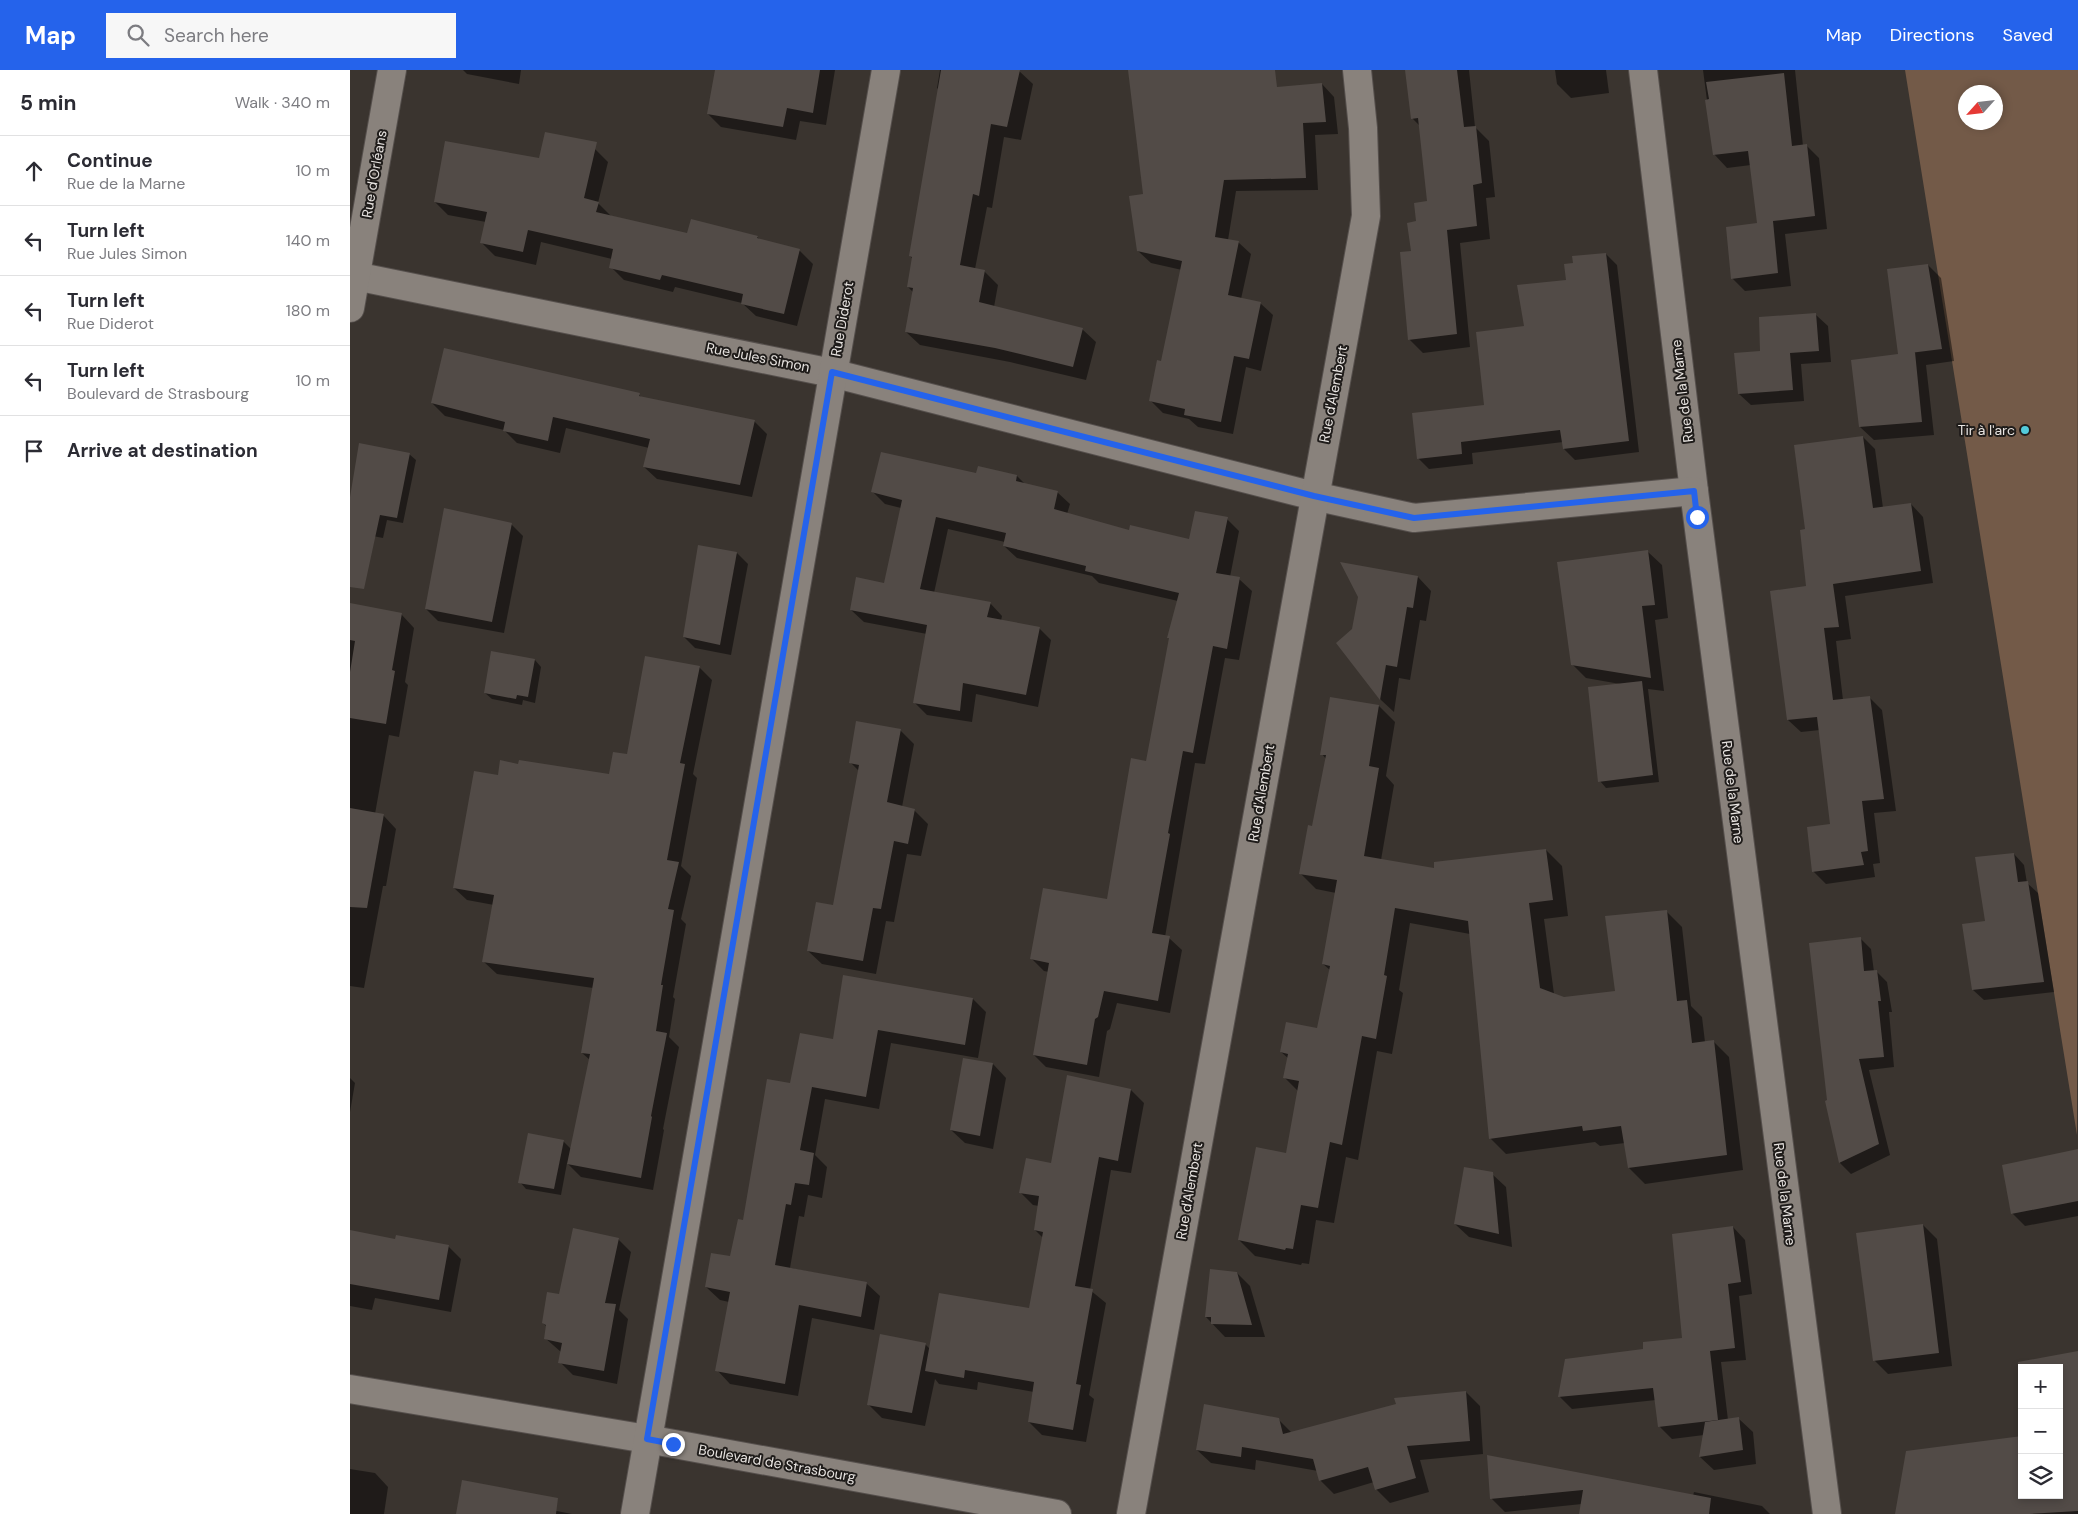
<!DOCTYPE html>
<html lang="en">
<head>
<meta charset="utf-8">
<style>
  body { margin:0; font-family:"DM Sans",sans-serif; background:#f7f7f7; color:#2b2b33 }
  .controls { position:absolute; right:15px; bottom:15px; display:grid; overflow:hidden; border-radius:0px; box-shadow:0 2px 8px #0003 }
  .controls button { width:45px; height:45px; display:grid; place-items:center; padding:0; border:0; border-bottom:1px solid #e1e1e2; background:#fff; color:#2b2b33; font:25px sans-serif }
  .compass { position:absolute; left:1608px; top:15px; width:45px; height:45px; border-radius:50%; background:#fff; box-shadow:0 2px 8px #0003; rotate:243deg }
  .stop { position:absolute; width:15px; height:15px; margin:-11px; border:4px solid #2563eb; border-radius:50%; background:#fff }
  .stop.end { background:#2563eb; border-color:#fff; box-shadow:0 1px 5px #0008 }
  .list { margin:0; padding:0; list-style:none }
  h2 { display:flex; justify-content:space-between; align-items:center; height:65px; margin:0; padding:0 20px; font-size:21px }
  h2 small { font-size:16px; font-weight:400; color:#7c7c81 }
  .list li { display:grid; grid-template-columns:32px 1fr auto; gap:15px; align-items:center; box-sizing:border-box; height:70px; padding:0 20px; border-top:1px solid #e1e1e2 }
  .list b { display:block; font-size:19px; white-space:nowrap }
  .list p { margin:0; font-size:16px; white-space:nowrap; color:#7c7c81 }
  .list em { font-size:16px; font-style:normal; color:#7c7c81 }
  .icon { flex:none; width:28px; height:28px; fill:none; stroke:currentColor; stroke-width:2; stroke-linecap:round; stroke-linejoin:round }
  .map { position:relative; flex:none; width:1728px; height:1444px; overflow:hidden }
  header { display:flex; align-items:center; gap:30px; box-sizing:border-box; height:70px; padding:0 25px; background:#2563eb; color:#fff }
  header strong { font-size:24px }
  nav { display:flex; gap:28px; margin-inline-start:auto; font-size:18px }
  .search { width:350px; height:45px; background:#f7f7f7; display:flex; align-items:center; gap:12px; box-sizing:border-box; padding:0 18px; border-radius:0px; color:#7c7c81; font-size:19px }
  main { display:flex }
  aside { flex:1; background:#fff }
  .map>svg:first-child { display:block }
  .green { fill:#735a48; fill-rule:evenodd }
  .shadow { fill:#0007 }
  .building { fill:#524b47 }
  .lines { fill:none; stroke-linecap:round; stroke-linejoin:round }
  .minor-casing { stroke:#554f4c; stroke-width:30 }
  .minor { stroke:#89827c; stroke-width:28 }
  .route { stroke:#2563eb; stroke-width:6 }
  .poi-dot { fill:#53cbdb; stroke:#1f1c1a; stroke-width:2 }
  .labels { text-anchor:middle; stroke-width:4; stroke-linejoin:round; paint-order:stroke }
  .street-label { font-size:14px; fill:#e8e4e1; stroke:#1f1c1a }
  .poi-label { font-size:14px; fill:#e8e4e1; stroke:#1f1c1a; text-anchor:end }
</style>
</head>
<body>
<header>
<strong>Map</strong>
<div class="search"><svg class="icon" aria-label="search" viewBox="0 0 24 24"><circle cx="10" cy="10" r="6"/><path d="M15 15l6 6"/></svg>Search here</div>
<nav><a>Map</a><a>Directions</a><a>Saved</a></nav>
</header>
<main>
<aside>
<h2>5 min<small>Walk · 340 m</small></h2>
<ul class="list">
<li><svg class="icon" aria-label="ahead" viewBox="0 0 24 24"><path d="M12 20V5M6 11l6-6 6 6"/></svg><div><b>Continue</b><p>Rue de la Marne</p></div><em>10 m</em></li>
<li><svg class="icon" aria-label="left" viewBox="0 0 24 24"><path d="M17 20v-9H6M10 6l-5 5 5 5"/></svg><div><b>Turn left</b><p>Rue Jules Simon</p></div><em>140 m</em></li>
<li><svg class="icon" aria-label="left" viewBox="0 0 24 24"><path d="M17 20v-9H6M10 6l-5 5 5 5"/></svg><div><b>Turn left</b><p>Rue Diderot</p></div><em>180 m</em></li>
<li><svg class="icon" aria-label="left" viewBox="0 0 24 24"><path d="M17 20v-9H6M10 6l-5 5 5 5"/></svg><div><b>Turn left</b><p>Boulevard de Strasbourg</p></div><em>10 m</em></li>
<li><svg class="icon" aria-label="arrive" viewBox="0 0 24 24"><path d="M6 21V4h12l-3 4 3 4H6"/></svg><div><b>Arrive at destination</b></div></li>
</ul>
</aside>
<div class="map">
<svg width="1728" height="1444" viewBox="0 0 1728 1444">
  <rect width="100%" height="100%" fill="#3a342f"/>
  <path class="green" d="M 1555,0 L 1728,0 L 1727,1065 ZM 1616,22 L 1646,22 L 1646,52 L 1616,52 Z"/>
  <g class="shadow">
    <polygon points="113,0 171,0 169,14 117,4"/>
    <polygon points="366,0 485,0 476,55 450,51 446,70 371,57 358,44"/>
    <polygon points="590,0 668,0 683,14 671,70 654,67 642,138 637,137 625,199 634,201 648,215 644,237 732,259 746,272 736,310 660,292 570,275 556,262 563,222 558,217 563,189 560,186 589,20 587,18"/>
    <polygon points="779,0 820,0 823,32 972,14 984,27 988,64 965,65 968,120 886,121 878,170 888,172 901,184 891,229 910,233 923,245 911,301 896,297 883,364 848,357 839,349 813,343 800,330 812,292 832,200 801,193 788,181 794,125"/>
    <polygon points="1059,0 1119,0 1125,57 1139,71 1145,127 1136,128 1140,169 1110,173 1120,277 1073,283 1059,269 1063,182 1067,152 1078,132 1070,56 1063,49"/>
    <polygon points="1205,0 1256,0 1259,23 1221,28 1207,14"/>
    <polygon points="1353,0 1445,0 1453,76 1456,75 1469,88 1477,159 1435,164 1441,216 1395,221 1382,208 1408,154 1401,95 1377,98 1364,84"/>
    <polygon points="245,79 258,92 248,133 261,146 338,165 407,167 412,171 450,181 463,194 447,256 406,246 392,233 325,217 323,222 274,210 261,197 262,189 191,172 186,195 145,186 132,173 136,152 98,145 85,132 190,89"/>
    <polygon points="1256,184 1267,195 1289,382 1225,390 1214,379 1213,372 1122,383 1123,394 1079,399 1068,388 1135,336 1175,257 1217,211 1224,194"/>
    <polygon points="1578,195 1591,208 1604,291 1576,295 1584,365 1524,370 1510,357 1549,285"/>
    <polygon points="1466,245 1478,256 1481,292 1451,294 1454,331 1401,335 1389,324 1412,282"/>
    <polygon points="289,325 292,328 404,351 417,364 402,427 307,409 294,397 299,378 216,358 210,383 167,373 154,360 95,346 82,333"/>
    <polygon points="1513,367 1525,379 1533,438 1561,434 1573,447 1583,513 1495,526 1501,569 1486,571 1493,630 1519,627 1532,640 1546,741 1524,743 1530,793 1523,794 1525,807 1476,814 1463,801 1481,755 1470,660 1451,662 1438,650 1421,522 1458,517 1456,460"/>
    <polygon points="59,384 66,390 53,453 37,450 33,468 2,462 0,460 0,432"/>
    <polygon points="627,405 667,406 675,414 707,422 720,434 717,444 780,461 840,470 877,449 889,461 880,507 889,509 902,521 889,590 875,588 855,694 845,693 815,867 819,868 832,880 820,943 767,933 760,959 757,961 749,1007 696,997 684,985 699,902 694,901 681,888 758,830 797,692 828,531 749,513 742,506 667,488 654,476 655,472 598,459 584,523 640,533 652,546 651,551 689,558 701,570 688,637 626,624 622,652 577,645 565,633 577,564 514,552 501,540 535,514 551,438 535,434 523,422"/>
    <polygon points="161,454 173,466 154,563 88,551 76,539"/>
    <polygon points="1298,482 1312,495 1318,548 1305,550 1314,621 1298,619 1309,712 1256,718 1250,711 1270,614 1236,608 1222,594"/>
    <polygon points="387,483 398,494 381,585 345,578 334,567"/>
    <polygon points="1068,507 1081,521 1076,551 1070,550 1060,610 1049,608 1044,642 1031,630 988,573"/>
    <polygon points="0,534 51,544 64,558 55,612 58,615 49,667 39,665 25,744 33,745 46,759 36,816 33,816 14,918 0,916"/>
    <polygon points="185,590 191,597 185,633 173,630 172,635 142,629 135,623"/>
    <polygon points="349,597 362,610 343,704 347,708 331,796 341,806 331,849 336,854 323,927 325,929 319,967 329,977 313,1059 314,1060 303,1120 231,1107 217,1093 211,1125 176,1119 170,1112 213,1071 221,1079 240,990 232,983 243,918 147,904 134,892 144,835 117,830 104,818 149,706 169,695 260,705"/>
    <polygon points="1029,636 1045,652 1036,706 1044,715 1031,790 1086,799 1196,780 1212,796 1218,846 1194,849 1204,924 1214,928 1266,922 1316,841 1332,857 1341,936 1352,947 1355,972 1363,971 1379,987 1393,1100 1295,1114 1279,1098 1275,1073 1250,1076 1245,1072 1156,1084 1140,1068 1120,864 1060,853 1049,920 1053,923 1042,984 1027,981 1008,1090 996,1087 984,1153 966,1150 959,1194 952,1193 951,1195 905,1186 889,1170 937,1084 949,1022 935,1008 939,989 931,982 968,960 980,900 973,894 986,823 966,819 950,803 963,757 976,689 972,684"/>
    <polygon points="550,660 564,674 552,737 564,740 578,754 571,786 557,784 544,852 536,851 526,904 472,894 458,881 484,837 509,701 500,692"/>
    <polygon points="1664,784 1674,795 1677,813 1688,823 1704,922 1634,930 1623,920 1636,852"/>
    <polygon points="1510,868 1521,879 1524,902 1526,901 1537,912 1542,942 1539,942 1544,997 1519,1000 1540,1085 1501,1104 1490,1093 1476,1032 1479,1031"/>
    <polygon points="623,929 636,942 628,988 541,973 529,1039 475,1029 465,1085 477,1097 472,1128 458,1125 454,1147 449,1146 440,1198 516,1213 530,1226 524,1260 462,1248 448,1326 380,1314 367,1300 379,1232 370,1230 356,1217 381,1188 441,1014 484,970"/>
    <polygon points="643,994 656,1008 643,1079 615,1073 601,1060"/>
    <polygon points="0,1008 5,1013 0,1042"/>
    <polygon points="781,1020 794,1033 781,1103 761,1100 740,1220 756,1233 739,1325 744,1329 736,1372 692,1365 679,1352 684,1322 628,1312 627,1320 589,1314 585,1309 575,1356 532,1348 518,1334 575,1274 580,1279 680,1239 693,1168 685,1160 689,1136 683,1135 670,1122 702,1095"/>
    <polygon points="1728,1081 1728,1146 1675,1156 1662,1143"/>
    <polygon points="1142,1104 1156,1117 1162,1177 1119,1167 1105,1154"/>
    <polygon points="1573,1155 1587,1169 1602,1296 1538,1304 1524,1290"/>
    <polygon points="1383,1157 1395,1170 1402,1224 1389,1226 1396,1290 1371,1292 1378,1350 1389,1349 1403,1362 1406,1394 1364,1400 1350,1387 1354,1365 1322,1369 1310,1357 1306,1330 1222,1339 1210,1327 1216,1290 1294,1280 1334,1269"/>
    <polygon points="0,1162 46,1170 98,1176 111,1189 101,1242 25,1228 22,1240 0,1236"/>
    <polygon points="268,1169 281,1182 269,1240 278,1249 267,1314 223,1305 210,1292 211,1282 195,1268 197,1257 193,1253 210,1226"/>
    <polygon points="887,1203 900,1216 915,1267 875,1267 856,1247"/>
    <polygon points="1728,1282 1728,1444 1546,1444 1672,1425 1709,1425 1709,1298 1669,1293"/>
    <polygon points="1116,1322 1130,1336 1133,1384 1070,1390 1079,1422 1040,1433 1026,1419 1024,1412 984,1424 970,1410 968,1401 906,1390 905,1400 861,1393 847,1380 928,1349 942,1363"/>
    <polygon points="1138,1386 1343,1426 1344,1422 1412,1436 1420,1444 1230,1444 1232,1434 1155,1442 1142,1429"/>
    <polygon points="0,1399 25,1403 38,1417 34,1444 0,1444"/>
    <polygon points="171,1434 222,1444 108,1444"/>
  </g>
  <g class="building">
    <polygon points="365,0 470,0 463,43 437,38 433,57 357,44"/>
    <polygon points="591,0 670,0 657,57 641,54 629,126 623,124 610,195 635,200 629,232 733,258 723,297 645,278 555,262 563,218 557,217 562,187 559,186"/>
    <polygon points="778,0 925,0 927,17 972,13 976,52 953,53 956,108 874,110 865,167 889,171 878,225 911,232 899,289 884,286 871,352 834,345 835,339 799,331 807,290 811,291 832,191 787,181 779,126 793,124"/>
    <polygon points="1055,0 1107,0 1114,57 1126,56 1132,113 1123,115 1127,156 1097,160 1107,264 1058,270 1050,182 1061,181 1057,153 1066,151 1064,133 1077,131 1068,48 1061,49"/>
    <polygon points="1434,3 1442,76 1457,74 1465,146 1423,151 1428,203 1381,209 1376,157 1407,153 1398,81 1363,85 1355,30 1359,29 1356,12"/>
    <polygon points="195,62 247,72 234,128 249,132 246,142 337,163 341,149 408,166 407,168 450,179 434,244 391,234 393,224 312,205 310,210 259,198 263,179 178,160 173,182 130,173 137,142 84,132 95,71 189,88"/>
    <polygon points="1256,183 1279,371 1213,379 1210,360 1111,372 1112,384 1067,389 1062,343 1134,335 1126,262 1174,256 1167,215 1216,210 1214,194 1223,193 1222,186"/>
    <polygon points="1578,194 1592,279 1560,283 1565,282 1572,352 1509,357 1501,290 1548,284 1537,199"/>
    <polygon points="1466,243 1469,281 1440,283 1443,320 1388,324 1384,283 1410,281 1409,247"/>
    <polygon points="94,278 290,323 289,326 405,350 390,415 293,397 300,369 203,347 198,371 153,361 155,352 81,333"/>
    <polygon points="1513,366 1523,438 1561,433 1571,501 1483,514 1489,557 1474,558 1483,630 1520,626 1534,729 1512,731 1518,781 1511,782 1514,795 1462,802 1457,757 1480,754 1467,647 1437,650 1420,521 1456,516 1450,460 1455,459 1444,375"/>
    <polygon points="9,373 60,383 47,448 30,445 14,519 0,517 0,427"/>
    <polygon points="531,382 626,403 628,396 667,405 666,411 708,421 704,439 779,460 780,455 839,469 845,441 878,447 866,503 890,507 877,579 863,576 843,683 833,681 818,763 820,764 802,863 820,866 808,931 754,921 748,947 745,949 737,995 683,985 699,893 680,889 693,818 757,829 781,688 796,691 819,568 817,568 829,523 735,501 736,496 653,476 656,463 586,447 570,519 641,532 637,547 690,557 676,625 613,613 610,641 563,633 577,555 500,540 506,507 534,513 552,430 521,422"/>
    <polygon points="94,438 162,453 142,552 75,539"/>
    <polygon points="348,475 387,482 370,575 333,567"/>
    <polygon points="1298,480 1305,535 1292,536 1301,608 1221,595 1207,492"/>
    <polygon points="990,492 1068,506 1063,538 1057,537 1047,597 1036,595 1030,630 986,573 1002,559 1008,527"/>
    <polygon points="0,533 52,543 42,600 45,601 36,654 0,648 0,602 5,571 0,570"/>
    <polygon points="141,581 185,589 178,627 167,625 166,629 134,623"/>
    <polygon points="295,586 350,596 330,693 335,694 317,790 329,792 318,839 324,840 311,915 313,915 306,961 317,963 301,1046 302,1047 291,1108 217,1094 240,984 231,983 244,908 132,892 144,825 103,818 124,701 148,705 150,690 168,694 169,690 259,704 263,682 277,684"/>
    <polygon points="1292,611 1303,705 1248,712 1238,617"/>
    <polygon points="980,627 1029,635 1019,696 1029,698 1014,786 1084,798 1084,792 1196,779 1203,830 1179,833 1190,918 1214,927 1265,921 1255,846 1317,840 1327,931 1337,930 1342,973 1364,970 1377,1085 1278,1098 1271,1056 1233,1061 1232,1056 1139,1069 1118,851 1045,838 1034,905 1037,906 1026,969 1012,966 992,1075 980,1072 968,1138 951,1135 943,1179 936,1178 935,1180 888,1170 906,1077 936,1083 949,1011 933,1008 938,984 930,982 936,952 967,958 980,896 972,894 987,810 949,804 958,755 962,756 976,685 970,685"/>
    <polygon points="506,651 551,659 537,732 565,739 558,774 544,771 531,839 523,838 513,891 457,881 466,832 483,835 509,695 499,693"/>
    <polygon points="0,738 34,744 17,838 0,837"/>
    <polygon points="1664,783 1668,812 1678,811 1694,912 1622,920 1612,854 1635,851 1625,787"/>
    <polygon points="1511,867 1514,901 1527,900 1531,931 1528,931 1534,987 1509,989 1529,1074 1489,1093 1475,1031 1477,1030 1459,873"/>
    <polygon points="493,905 623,928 615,975 528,960 516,1027 462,1017 450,1080 464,1083 459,1115 445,1113 441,1135 436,1134 425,1195 517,1212 511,1247 449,1235 435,1314 365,1301 380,1222 355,1217 361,1183 380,1186 388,1149 393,1150 417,1009 440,1013 450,963 483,969"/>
    <polygon points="613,988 643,993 630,1066 600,1060"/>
    <polygon points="717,1005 781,1019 768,1091 749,1087 725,1216 743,1219 726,1314 731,1315 723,1360 678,1352 684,1312 615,1300 614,1308 575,1301 589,1223 679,1238 693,1162 684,1160 689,1126 669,1123 676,1088 701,1093"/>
    <polygon points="178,1063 214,1070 204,1119 168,1113"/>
    <polygon points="1728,1079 1728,1131 1661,1144 1652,1095"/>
    <polygon points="1114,1097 1143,1102 1149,1164 1104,1154"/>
    <polygon points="1573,1154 1589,1283 1523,1291 1506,1163"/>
    <polygon points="1383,1156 1391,1212 1378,1214 1385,1278 1360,1281 1368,1350 1308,1357 1303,1318 1208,1327 1215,1289 1293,1279 1293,1272 1332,1268 1322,1164"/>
    <polygon points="223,1158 269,1168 255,1233 266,1234 254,1301 208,1293 212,1273 194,1269 196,1255 192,1253 197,1222 209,1224"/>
    <polygon points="0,1160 45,1169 46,1165 99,1175 89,1230 0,1214"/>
    <polygon points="860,1199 887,1202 902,1255 861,1254 861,1247 855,1247"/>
    <polygon points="530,1264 576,1273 562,1343 517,1335"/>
    <polygon points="1728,1281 1728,1441 1679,1444 1545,1444 1556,1381 1672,1366 1672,1425 1709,1425 1709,1298 1672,1298 1672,1322 1668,1292"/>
    <polygon points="1116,1321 1120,1371 1057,1376 1066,1408 1025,1420 1018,1397 969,1411 963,1389 892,1377 891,1387 846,1380 854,1334 929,1348 933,1364 1046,1334 1044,1328"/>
    <polygon points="1389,1347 1393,1380 1349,1387 1355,1352"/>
    <polygon points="1137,1385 1361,1428 1359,1444 1229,1444 1233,1420 1140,1429"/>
    <polygon points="112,1410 208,1428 206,1444 106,1444"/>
  </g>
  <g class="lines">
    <g class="minor-casing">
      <g id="minor">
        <polyline points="1293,0 1344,421 1477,1444"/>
        <polyline points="0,205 482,303 964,426 1064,448 1344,421"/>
        <polyline points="0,238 42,0"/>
        <polyline points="0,1319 297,1369 707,1444"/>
        <polyline points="285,1444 536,0"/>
        <polyline points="781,1444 1016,146 1013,58 1007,0"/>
      </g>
    </g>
    <use href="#minor" class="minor"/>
  </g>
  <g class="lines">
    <polyline class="route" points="323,1374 297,1369 482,302 964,426 1064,448 1344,421 1347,447"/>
  </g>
  <circle class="poi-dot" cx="1675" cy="360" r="5"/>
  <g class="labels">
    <g class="street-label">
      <text transform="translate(24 104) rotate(-80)" y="5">Rue d'Orléans</text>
      <text transform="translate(492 249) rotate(-80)" y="5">Rue Diderot</text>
      <text transform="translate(408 287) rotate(11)" y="5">Rue Jules Simon</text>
      <text transform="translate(1332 321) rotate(-97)" y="5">Rue de la Marne</text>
      <text transform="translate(983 324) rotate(-79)" y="5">Rue d'Alembert</text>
      <text transform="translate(1383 722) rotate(83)" y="5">Rue de la Marne</text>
      <text transform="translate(911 723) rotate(-80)" y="5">Rue d'Alembert</text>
      <text transform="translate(839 1121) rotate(-80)" y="5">Rue d'Alembert</text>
      <text transform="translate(1435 1124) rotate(83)" y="5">Rue de la Marne</text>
      <text transform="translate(427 1393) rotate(10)" y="5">Boulevard de Strasbourg</text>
    </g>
    <g class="poi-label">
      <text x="1665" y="365">Tir à l'arc</text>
    </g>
  </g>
</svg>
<div class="controls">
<button>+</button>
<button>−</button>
<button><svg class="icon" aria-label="layers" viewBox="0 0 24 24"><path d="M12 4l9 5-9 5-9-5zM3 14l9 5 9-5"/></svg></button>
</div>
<svg class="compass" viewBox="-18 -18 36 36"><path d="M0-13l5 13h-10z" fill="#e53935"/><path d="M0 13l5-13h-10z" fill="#7c7c81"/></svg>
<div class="stop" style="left:1347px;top:447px"></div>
<div class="stop end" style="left:323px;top:1374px"></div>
</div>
</main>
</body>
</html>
